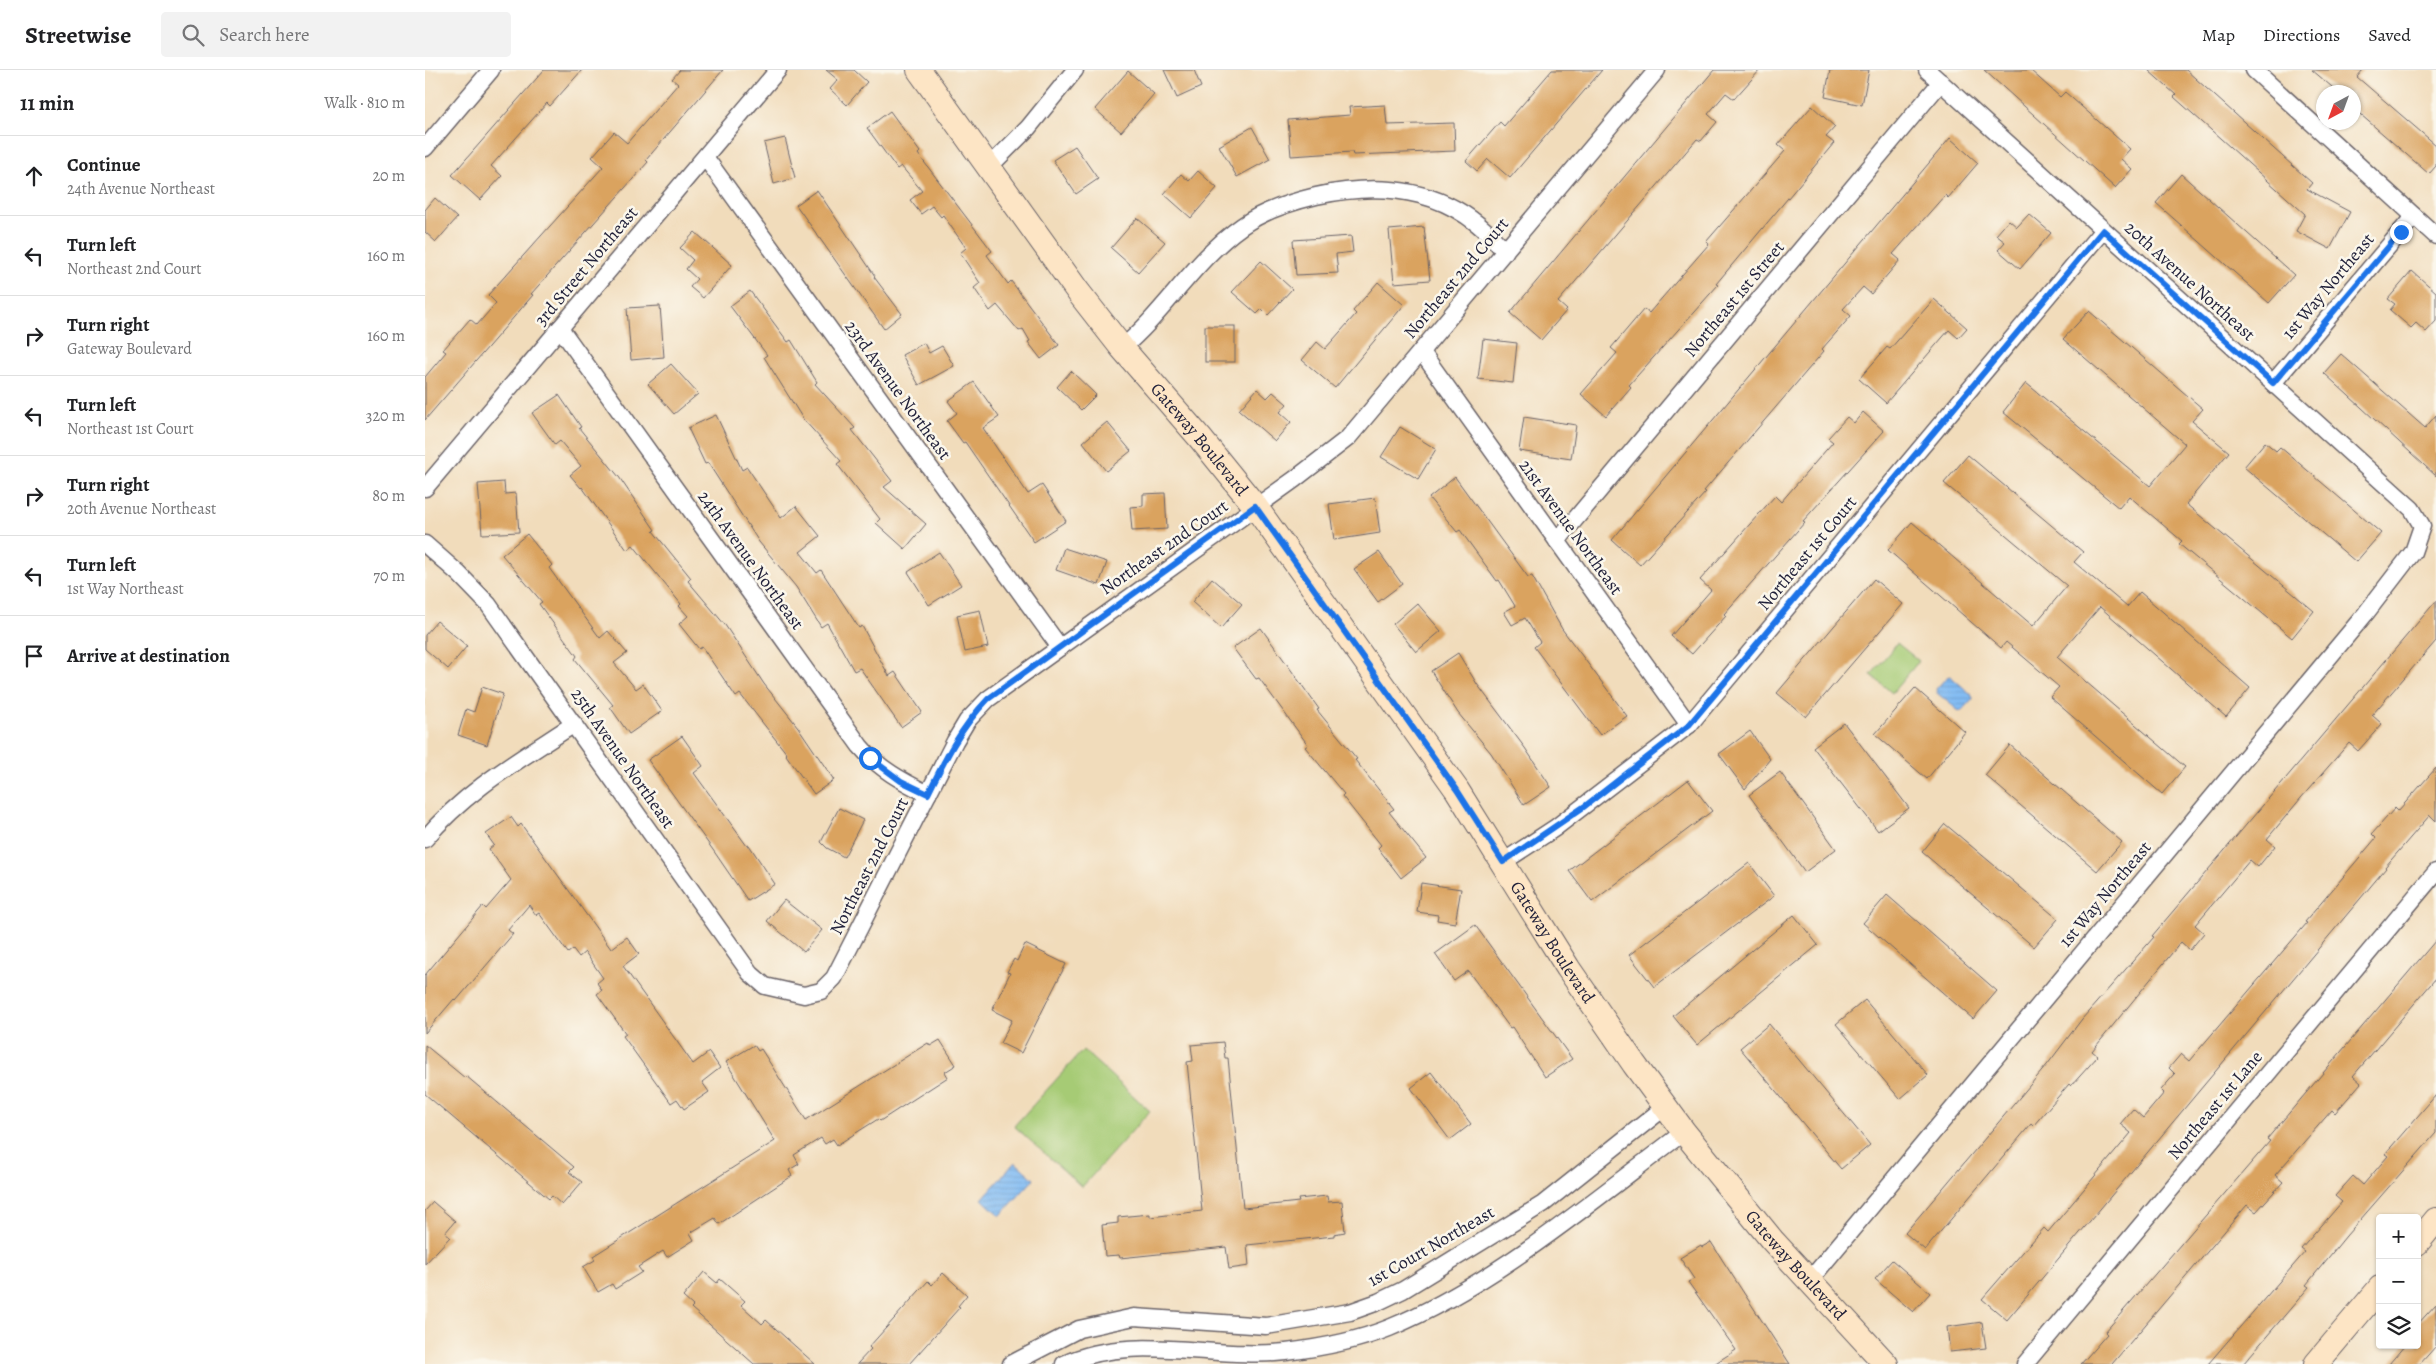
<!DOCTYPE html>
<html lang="en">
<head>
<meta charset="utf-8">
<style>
  body { margin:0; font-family:Alegreya,serif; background:#f2f2f2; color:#202124 }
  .controls { position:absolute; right:15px; bottom:15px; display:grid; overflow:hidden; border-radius:5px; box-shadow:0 1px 4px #0004 }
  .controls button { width:45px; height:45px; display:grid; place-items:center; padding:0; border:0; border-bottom:1px solid #e0e0e0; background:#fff; color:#202124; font:25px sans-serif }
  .compass { position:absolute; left:1891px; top:15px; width:45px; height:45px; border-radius:50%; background:#fff; box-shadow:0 1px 4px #0004; rotate:221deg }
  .stop { position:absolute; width:15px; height:15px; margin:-11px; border:4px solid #1a73e8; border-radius:50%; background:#fff }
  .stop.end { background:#1a73e8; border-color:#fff; box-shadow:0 1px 5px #0008 }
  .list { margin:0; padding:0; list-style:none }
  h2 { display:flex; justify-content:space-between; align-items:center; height:65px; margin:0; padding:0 20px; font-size:21px }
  h2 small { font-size:16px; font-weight:400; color:#757577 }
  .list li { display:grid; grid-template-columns:32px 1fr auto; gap:15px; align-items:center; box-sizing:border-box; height:80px; padding:0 20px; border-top:1px solid #e0e0e0 }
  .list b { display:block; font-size:19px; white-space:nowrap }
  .list p { margin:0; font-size:16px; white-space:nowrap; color:#757577 }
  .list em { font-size:16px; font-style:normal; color:#757577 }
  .icon { flex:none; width:28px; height:28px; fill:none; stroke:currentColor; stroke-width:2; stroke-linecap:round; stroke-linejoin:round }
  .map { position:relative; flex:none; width:2011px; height:1294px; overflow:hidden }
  header { display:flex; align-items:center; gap:30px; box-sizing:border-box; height:70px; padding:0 25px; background:#fff; border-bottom:1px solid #e0e0e0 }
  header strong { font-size:24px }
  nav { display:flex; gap:28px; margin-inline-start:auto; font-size:18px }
  .search { width:350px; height:45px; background:#f2f2f2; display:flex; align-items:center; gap:12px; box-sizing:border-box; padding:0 18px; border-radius:5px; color:#757577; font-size:19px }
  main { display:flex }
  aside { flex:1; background:#fff }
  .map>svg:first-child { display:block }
  .park { fill:#a6cb75; stroke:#647658 }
  .water { fill:url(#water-rules); stroke:#526e97 }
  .building { fill:#daa35f }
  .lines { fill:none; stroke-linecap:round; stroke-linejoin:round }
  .street-casing { stroke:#6a6368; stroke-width:19 }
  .secondary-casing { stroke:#6a6368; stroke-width:26 }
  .street { stroke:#fff; stroke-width:16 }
  .secondary { stroke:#fde5c5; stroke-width:24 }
  .route { stroke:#1a73e8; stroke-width:6 }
  .labels { text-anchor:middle; stroke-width:5; stroke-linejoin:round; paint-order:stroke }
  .street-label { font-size:18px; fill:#22223b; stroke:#fbf7ec }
</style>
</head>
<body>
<header>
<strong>Streetwise</strong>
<div class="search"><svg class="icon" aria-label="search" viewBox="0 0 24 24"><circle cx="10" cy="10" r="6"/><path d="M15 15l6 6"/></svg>Search here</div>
<nav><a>Map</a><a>Directions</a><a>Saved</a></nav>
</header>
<main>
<aside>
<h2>11 min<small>Walk · 810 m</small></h2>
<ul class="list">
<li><svg class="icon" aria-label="ahead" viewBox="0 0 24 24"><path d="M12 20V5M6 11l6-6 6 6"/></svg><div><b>Continue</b><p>24th Avenue Northeast</p></div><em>20 m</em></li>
<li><svg class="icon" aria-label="left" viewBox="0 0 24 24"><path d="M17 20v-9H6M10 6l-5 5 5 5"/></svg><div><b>Turn left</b><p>Northeast 2nd Court</p></div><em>160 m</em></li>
<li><svg class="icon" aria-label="right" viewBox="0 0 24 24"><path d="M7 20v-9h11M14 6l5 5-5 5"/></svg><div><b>Turn right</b><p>Gateway Boulevard</p></div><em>160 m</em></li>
<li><svg class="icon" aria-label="left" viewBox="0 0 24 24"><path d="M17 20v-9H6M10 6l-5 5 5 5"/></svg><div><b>Turn left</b><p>Northeast 1st Court</p></div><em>320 m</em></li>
<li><svg class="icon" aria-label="right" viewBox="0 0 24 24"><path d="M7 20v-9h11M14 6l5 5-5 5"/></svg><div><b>Turn right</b><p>20th Avenue Northeast</p></div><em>80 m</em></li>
<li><svg class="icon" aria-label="left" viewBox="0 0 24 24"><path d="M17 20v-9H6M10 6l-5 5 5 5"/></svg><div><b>Turn left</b><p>1st Way Northeast</p></div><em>70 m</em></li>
<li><svg class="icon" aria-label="arrive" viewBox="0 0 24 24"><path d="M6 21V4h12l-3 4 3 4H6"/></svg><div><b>Arrive at destination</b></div></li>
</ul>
</aside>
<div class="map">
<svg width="2011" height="1294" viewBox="0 0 2011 1294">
  <defs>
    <pattern id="water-rules" width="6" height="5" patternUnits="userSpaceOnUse" patternTransform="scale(1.25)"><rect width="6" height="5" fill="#81bbf3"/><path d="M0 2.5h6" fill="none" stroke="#6fa0d1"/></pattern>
  </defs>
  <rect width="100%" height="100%" fill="#fbf7ec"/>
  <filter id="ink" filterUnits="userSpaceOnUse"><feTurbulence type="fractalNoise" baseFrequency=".02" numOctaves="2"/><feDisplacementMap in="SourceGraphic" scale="10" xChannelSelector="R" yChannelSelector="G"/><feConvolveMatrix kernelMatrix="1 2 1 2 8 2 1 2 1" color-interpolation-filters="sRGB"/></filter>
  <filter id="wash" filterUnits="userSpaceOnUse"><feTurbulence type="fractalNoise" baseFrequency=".0096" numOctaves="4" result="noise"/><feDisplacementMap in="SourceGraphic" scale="20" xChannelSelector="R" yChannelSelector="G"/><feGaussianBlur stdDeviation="1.12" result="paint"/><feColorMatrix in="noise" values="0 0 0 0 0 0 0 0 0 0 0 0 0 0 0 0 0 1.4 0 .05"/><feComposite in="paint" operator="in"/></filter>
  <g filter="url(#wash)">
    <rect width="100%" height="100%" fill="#f1dcbb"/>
    <g class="park">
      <polygon points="1472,573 1494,591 1467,623 1446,605"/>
      <polygon points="658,980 725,1041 657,1117 589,1056"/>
    </g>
    <g class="water">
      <polygon points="1525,606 1547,625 1548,629 1537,641 1534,641 1512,623 1511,619 1522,607"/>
      <polygon points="590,1092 609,1109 575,1146 557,1129"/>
    </g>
    <g id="blocks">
      <g class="building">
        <polygon points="119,0 157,0 125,36 122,33 66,96 77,106 55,130 27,105"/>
        <polygon points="255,0 298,0 221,90 223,92 106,224 108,225 0,350 0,307 21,282 18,280 45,249 52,255 71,233 63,225 178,97 167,87 189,62 202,73 253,14 247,9"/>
        <polygon points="401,0 429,0 442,12 422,35 405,19 413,10"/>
        <polygon points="739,0 769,0 776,17 752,28"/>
        <polygon points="1127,0 1177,0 1085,108 1063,89 1052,101 1041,91 1075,52 1079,56"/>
        <polygon points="1289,0 1335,0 1309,29 1301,23 1283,44 1292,52 1276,71 1272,69 1133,232 1142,240 1116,270 1085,243"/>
        <polygon points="1405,0 1444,0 1437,35 1400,27"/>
        <polygon points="1559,0 1605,0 1635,27 1640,22 1705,79 1696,89 1707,99 1690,118"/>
        <polygon points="1723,0 1761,0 1887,113 1882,119 1925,142 1905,179 1871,161 1880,144 1749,27 1751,25"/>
        <polygon points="1887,0 1938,0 1932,7 2011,75 2011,96 2004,104 1928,38 1928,22 1913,22"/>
        <polygon points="703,1 729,24 696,62 670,39"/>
        <polygon points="960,35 962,55 1029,53 1030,81 928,85 927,82 866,86 863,50 925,45 924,37"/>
        <polygon points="1387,36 1410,57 1401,67 1409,73 1291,214 1293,215 1204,315 1206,317 1181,346 1156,324 1192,283 1186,278 1219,239 1224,243 1284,174 1281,172 1360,81 1353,75"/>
        <polygon points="465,41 495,82 493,84 567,181 562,185 583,214 586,211 634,275 616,289 603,272 605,271 598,259 594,261 572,235 565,241 549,218 555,213 535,183 541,178 518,145 516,147 507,136 496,144 485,130 497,121 476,96 472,99 442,58"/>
        <polygon points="827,57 845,89 812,107 794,76"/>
        <polygon points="360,68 370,108 349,114 339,73"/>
        <polygon points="1525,68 1553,93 1523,128 1520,125 1468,184 1475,190 1446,224 1438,217 1418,239 1426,246 1397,279 1399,281 1279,421 1281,422 1215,495 1187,470"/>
        <polygon points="650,76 673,109 651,124 628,90"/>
        <polygon points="773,101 792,118 766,148 739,124 756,104 764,111"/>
        <polygon points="1756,104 1869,205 1844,233 1731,133"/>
        <polygon points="392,120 450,206 449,207 477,244 459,259 371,135"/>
        <polygon points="10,128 32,148 11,172 0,162 0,140"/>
        <polygon points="1604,144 1626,163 1595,199 1573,180 1580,172 1571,165 1584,150 1592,157"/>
        <polygon points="712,148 740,172 713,202 686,178"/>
        <polygon points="999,157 1005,210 969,213 964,160"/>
        <polygon points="270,162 307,195 278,228 265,217 272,209 261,199 268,190 255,178"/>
        <polygon points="926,166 928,182 911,184 913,203 871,205 868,170"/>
        <polygon points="836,191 867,219 843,245 837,239 832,244 807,222"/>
        <polygon points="1987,201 2011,222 2011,251 2001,262 1991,253 1986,258 1965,240 1970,234 1963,229"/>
        <polygon points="953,212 979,235 910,318 877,290 892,272 900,279 931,244 928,241"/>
        <polygon points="325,221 363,272 366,270 392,312 390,314 430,358 427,360 467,411 459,417 501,454 480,479 451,453 455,449 412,394 416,391 378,349 339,287 342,285 305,236"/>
        <polygon points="1509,229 1542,258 1533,268 1524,260 1461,333 1434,309 1462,277 1465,279"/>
        <polygon points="235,236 239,287 206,290 202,238"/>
        <polygon points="1664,241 1778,339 1767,351 1804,382 1761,434 1889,541 1867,568 1754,474 1757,471 1704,426 1694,438 1578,342 1601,313 1725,416 1760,374 1638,269"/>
        <rect x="780" y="256" width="30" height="36"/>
        <polygon points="1058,269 1092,273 1088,313 1053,309"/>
        <polygon points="499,273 504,283 517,276 529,296 494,315 477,285"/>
        <polygon points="1916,284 2000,358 2011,345 2011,406 1899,303"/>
        <polygon points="246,294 273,324 249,344 223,314"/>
        <polygon points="646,301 671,325 656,340 632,317"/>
        <polygon points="549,312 574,347 558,358 603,424 617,415 641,451 609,472 540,372 538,373 522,351 532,343 523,331"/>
        <polygon points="832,319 842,328 848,322 862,334 855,342 866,352 850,371 814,340"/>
        <polygon points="134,325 156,357 154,358 194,407 230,460 228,461 266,508 263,511 300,555 339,614 373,657 409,710 389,724 361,685 362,684 315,624 311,627 277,577 274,579 254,554 263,546 254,536 256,534 208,475 202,480 157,417 156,418 145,405 156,396 135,371 130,375 107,343"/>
        <polygon points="1438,342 1459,361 1378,451 1380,452 1299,544 1301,546 1267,584 1246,566 1286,520 1275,510 1350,426 1356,432 1408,372 1403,368 1422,347 1429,353"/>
        <polygon points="291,345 317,400 322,397 356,448 371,436 395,466 375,482 392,503 396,500 434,558 437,556 464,606 470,602 497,642 476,657 435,598 429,601 402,553 396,557 371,517 334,472 283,393 280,394 263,358"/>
        <polygon points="1099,347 1151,355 1146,389 1094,381"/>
        <polygon points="682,352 706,381 681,401 658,372"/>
        <polygon points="975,357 1011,379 993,409 956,387"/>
        <polygon points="1840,372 1851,381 1855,377 1956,463 1931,492 1819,397"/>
        <polygon points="1543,385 1658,482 1649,492 1702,537 1715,522 1825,618 1801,647 1675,537 1632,587 1760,697 1737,724 1625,627 1634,617 1581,572 1576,578 1463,480 1487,452 1608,556 1642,516 1519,413"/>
        <polygon points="1030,407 1103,507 1107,506 1137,559 1202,646 1175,665 1109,577 1115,572 1100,548 1087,555 1079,542 1090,536 1074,510 1072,511 1035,460 1032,462 1004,428"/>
        <polygon points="79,412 80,424 91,423 94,462 57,464 53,414"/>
        <polygon points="740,423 742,459 707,461 705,437 718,436 718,424"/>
        <polygon points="950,428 955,463 909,470 904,434"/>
        <polygon points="102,464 127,495 124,498 175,568 183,561 202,583 189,593 211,619 218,614 237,641 204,664 185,637 188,635 150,589 152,586 114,534 117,532 77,485"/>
        <polygon points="639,478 682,492 674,515 631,500"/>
        <polygon points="514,482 536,515 504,535 483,502"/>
        <polygon points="954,482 977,514 953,532 929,499"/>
        <polygon points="787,508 817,534 796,558 767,532"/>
        <polygon points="1449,509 1478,534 1381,647 1352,623"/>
        <polygon points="2011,531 2011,571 1947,645 1957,654 1933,681 1924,673 1876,728 1842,769 1850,776 1833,797 1825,790 1770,855 1779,863 1765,880 1756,872 1667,981 1673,986 1646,1016 1644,1014 1608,1056 1606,1054 1500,1180 1480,1163 1622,995 1657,949 1729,867 1727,866"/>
        <polygon points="992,533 1016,561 991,582 968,554"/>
        <polygon points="555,540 563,577 540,582 532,545"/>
        <polygon points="12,551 42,576 23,599 0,579 0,565"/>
        <polygon points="836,558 894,639 892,640 932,689 930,690 969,739 964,742 1001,788 976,808 953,778 956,775 917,726 919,724 880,677 883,675 834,608 831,609 808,578"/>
        <polygon points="1033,583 1052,614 1100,678 1126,717 1099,735 1066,683 1033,643 1006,601"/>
        <polygon points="57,617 78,624 62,675 33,665 41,639 49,642"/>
        <polygon points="1490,618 1540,662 1502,709 1450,664"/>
        <polygon points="1419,653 1484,738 1453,761 1388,677"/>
        <polygon points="1325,661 1345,689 1320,719 1294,684"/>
        <polygon points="257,666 278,696 269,703 322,776 324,775 350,814 323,831 288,780 223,690"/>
        <polygon points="1585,675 1697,772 1672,801 1560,705"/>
        <polygon points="2011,698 2011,751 2005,745 1960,797 1961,798 1582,1250 1557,1229 1619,1158 1623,1162 1706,1063 1695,1054 1708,1039 1718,1048 1739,1023 1736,1020 1750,1004 1744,998 1756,984 1764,991 1882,853 1880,852 1951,768 1947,764 1970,738 1973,741"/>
        <polygon points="1355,702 1411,779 1380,802 1324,725"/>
        <polygon points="1263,710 1287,741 1167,832 1144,801"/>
        <polygon points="414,738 438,750 419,787 402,778 396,772"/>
        <polygon points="86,747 93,757 96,754 186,879 202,867 214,884 198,896 268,994 284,982 295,998 277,1012 284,1022 259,1039 252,1029 246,1033 198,966 201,964 172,924 177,920 172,913 178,908 160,882 154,887 148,879 143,883 114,843 111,845 104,835 83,860 88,864 31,931 29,929 0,963 0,905 58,836 61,839 86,810 64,779 69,775 61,764"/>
        <polygon points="1520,754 1633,849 1609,877 1497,782"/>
        <polygon points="1324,793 1349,826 1229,917 1204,885"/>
        <polygon points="996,813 1036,819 1030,853 1012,850 1013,845 992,842"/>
        <polygon points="1462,825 1572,921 1548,949 1438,853"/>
        <polygon points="359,830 397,860 379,882 342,851"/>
        <polygon points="1369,845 1393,875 1272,975 1248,946"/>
        <polygon points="1050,855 1147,989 1120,1007 1087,957 1085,958 1043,901 1029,911 1010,884"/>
        <polygon points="2011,870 2011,908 1928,1006 1936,1013 1910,1043 1907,1040 1850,1105 1858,1112 1831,1142 1822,1135 1687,1294 1656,1294 1682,1264 1680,1262 1845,1071 1842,1069"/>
        <polygon points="600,874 641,894 596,983 575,973 587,950 567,940 585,903 582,902 589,889 592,891"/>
        <polygon points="1440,930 1503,1005 1475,1029 1411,954"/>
        <polygon points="1344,954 1445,1075 1416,1099 1315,978"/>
        <polygon points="515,970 531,995 520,1002 523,1007 455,1051 453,1049 412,1075 408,1069 400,1074 396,1068 369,1085 374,1094 364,1100 367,1106 294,1154 290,1148 265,1163 269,1170 242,1187 238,1181 213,1197 217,1202 190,1219 187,1214 173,1222 158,1197 170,1190 168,1186 350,1071 301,992 329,975 333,981 336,979 381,1050 503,973 505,976"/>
        <polygon points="798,972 800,988 803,988 818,1138 874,1132 873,1129 902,1126 903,1132 917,1131 920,1162 909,1164 909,1166 822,1175 824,1196 804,1199 801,1177 695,1188 694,1185 680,1186 677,1155 693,1153 693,1147 725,1144 725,1147 777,1141 762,992 768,991 766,975"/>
        <polygon points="0,975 40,1008 41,1006 149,1097 144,1102 157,1112 137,1135 127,1126 124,1129 0,1024"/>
        <polygon points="1006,1002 1046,1054 1025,1070 986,1018"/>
        <polygon points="2011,1025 2011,1063 1921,1166 1881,1215 1884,1217 1818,1294 1783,1294 1880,1182 1876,1179 1917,1132 1910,1126 1928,1106 1938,1115 1963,1086 1960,1084"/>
        <polygon points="8,1132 30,1151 20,1163 25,1167 0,1194 0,1141"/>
        <polygon points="1286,1172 1298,1191 1365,1294 1289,1294 1311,1280 1263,1212 1269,1209 1255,1188 1276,1175 1277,1177"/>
        <polygon points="1467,1190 1505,1223 1488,1242 1450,1209"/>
        <polygon points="279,1202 292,1213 295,1209 320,1231 316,1235 337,1254 341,1250 390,1294 329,1294 266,1238 268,1236 258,1227"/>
        <polygon points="518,1203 542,1225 533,1236 535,1237 484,1294 432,1294 446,1279 444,1277 503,1211 507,1215"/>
        <polygon points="2011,1234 2011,1276 1995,1294 1964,1294 1980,1275 1992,1275 1992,1255"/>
        <polygon points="1557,1252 1561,1278 1525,1282 1522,1257"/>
      </g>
    </g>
  </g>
  <g filter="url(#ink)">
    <use href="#blocks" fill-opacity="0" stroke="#6a6368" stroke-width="1"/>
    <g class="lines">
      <g class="street-casing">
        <g id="street">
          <polyline points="1829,0 2011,166"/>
          <polyline points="0,78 66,0"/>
          <polyline points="280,87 634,576"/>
          <polyline points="564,97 603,58 650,0"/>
          <path d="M 135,258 L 435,676 C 454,699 477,711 503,724"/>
          <path d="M 697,278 C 741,241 770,189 817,156 C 838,141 866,132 891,126 C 964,110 1031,120 1080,182"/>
          <polyline points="996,281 1264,655"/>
          <polyline points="1848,313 1989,146"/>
          <polyline points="0,418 353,0"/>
          <polyline points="1132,471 1516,12"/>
          <polyline points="0,474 34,504 63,534 325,903 340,916 379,925 396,921 409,908 530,671 542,651 563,629 870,409 923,368 1232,0"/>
          <path d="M 0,769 C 41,720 96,689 149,654"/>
          <polyline points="1078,792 1130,758 1264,655 1678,160"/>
          <polyline points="1384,1211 1941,543 1988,482 1997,456 1987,439 1502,0"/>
          <polyline points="586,1294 654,1259 709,1247 841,1256 925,1242 953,1232 978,1220 1118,1134 1240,1037"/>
          <path d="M 639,1294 C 708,1262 788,1290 861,1282 C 894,1278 932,1271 964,1258 C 1069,1215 1168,1130 1259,1062"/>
          <polyline points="1600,1294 2011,802"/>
        </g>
      </g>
      <g class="secondary-casing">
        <g id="secondary">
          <path id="s1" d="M 494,0 L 654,223 L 697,278 L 775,368 L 830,436 L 1032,720 L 1143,898 L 1209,994 L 1259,1062 L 1347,1170 L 1461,1294"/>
          <polyline points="1992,1173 2011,1150"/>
          <polyline points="1891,1294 1955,1218"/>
        </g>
      </g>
      <use href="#street" class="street"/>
      <use href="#secondary" class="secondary"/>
    </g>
  </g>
  <g class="lines" filter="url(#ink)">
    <path class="route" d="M 445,688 L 476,711 L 503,724 C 520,689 536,657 563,629 L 830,436 L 1032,720 L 1078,792 L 1160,736 L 1264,655 L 1678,160 L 1848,313 L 1976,162"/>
  </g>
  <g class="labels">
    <g class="street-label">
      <text transform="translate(161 196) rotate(-50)" y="6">3rd Street Northeast</text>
      <text transform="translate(1031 208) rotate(-50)" y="6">Northeast 2nd Court</text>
      <text transform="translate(1765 211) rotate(42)" y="6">20th Avenue Northeast</text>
      <text transform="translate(1903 216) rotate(-50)" y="6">1st Way Northeast</text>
      <text transform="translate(1309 229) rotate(-50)" y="6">Northeast 1st Street</text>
      <text transform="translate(473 320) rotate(54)" y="6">23rd Avenue Northeast</text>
      <text dy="6" stroke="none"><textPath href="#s1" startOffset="464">Gateway Boulevard</textPath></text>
      <text transform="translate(1146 457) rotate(54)" y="6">21st Avenue Northeast</text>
      <text transform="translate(739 477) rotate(-35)" y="6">Northeast 2nd Court</text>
      <text transform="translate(1382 483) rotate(-50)" y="6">Northeast 1st Court</text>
      <text transform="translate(326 490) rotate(54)" y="6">24th Avenue Northeast</text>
      <text transform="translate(198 688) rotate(55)" y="6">25th Avenue Northeast</text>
      <text transform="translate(444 796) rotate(-63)" y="6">Northeast 2nd Court</text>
      <text transform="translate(1680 824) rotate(-50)" y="6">1st Way Northeast</text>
      <text dy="6" stroke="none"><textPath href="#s1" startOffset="1079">Gateway Boulevard</textPath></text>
      <text transform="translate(1790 1035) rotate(-50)" y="6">Northeast 1st Lane</text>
      <text transform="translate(1006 1176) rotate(-30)" y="6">1st Court Northeast</text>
      <text dy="6" stroke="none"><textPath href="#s1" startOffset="1484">Gateway Boulevard</textPath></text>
    </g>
  </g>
</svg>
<div class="controls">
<button>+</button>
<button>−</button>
<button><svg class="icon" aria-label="layers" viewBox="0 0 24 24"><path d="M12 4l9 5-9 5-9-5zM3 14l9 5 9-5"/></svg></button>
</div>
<svg class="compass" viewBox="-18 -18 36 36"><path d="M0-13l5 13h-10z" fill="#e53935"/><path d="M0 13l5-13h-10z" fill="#757577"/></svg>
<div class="stop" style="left:445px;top:688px"></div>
<div class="stop end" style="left:1976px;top:162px"></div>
</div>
</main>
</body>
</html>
